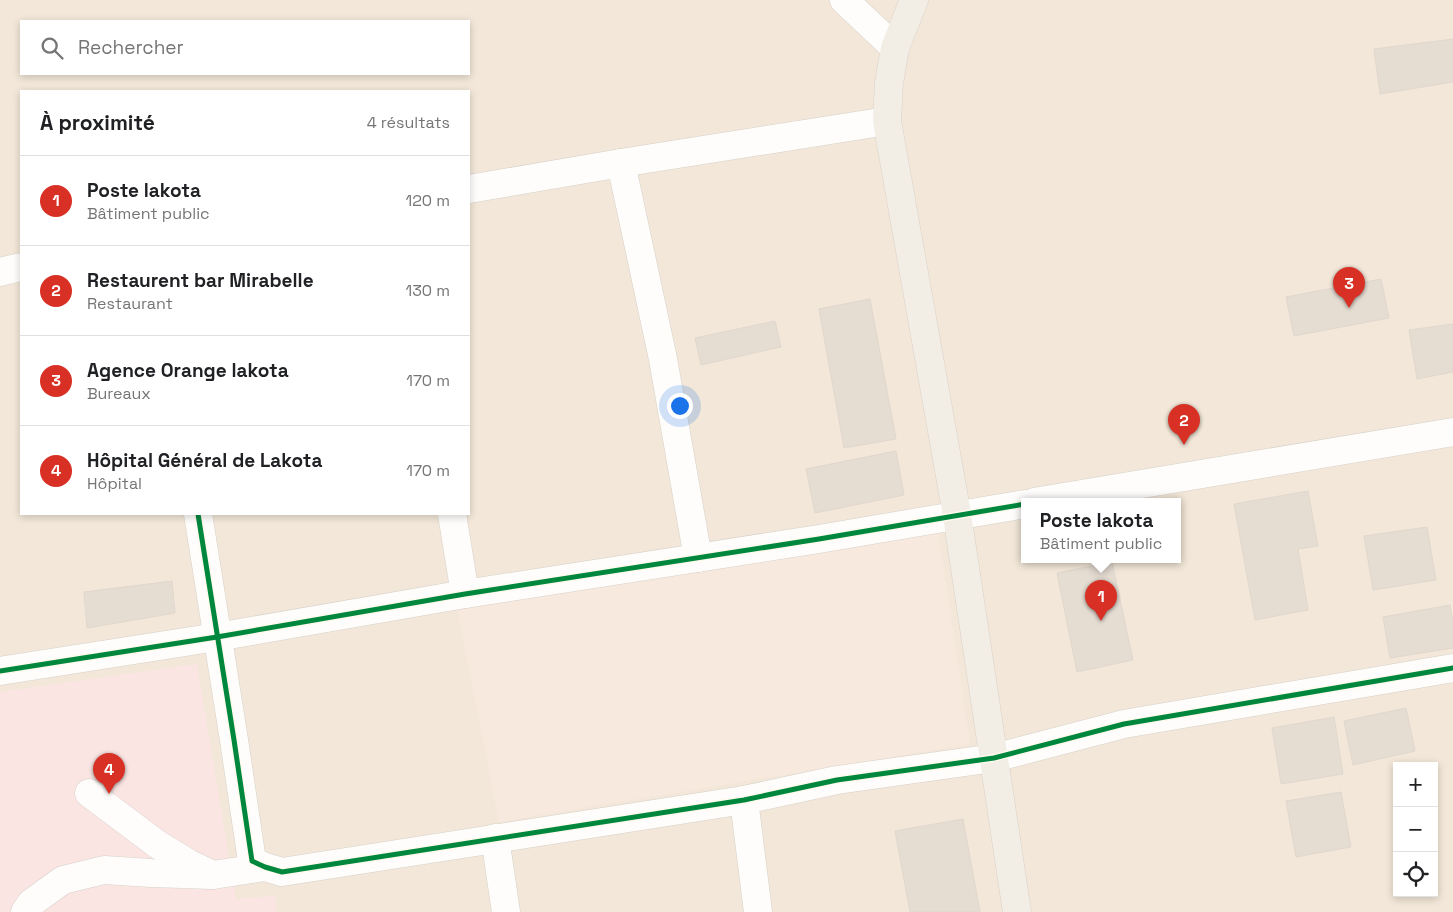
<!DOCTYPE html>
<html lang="fr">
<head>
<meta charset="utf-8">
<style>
  body { margin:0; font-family:"Space Grotesk",sans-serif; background:#f2f2f2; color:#202124 }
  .controls { position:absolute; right:15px; bottom:15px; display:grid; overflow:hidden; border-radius:0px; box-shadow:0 2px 8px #0003 }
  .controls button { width:45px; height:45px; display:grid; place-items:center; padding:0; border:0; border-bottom:1px solid #e0e0e0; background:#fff; color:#202124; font:25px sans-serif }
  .you { position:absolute; left:679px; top:405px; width:18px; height:18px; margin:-12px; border:4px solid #fff; border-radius:50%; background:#1a73e8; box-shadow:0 0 0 8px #1a73e833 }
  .badge { display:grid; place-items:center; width:32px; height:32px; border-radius:50%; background:#d93025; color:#fff; font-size:16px; font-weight:700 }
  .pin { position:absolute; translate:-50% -41px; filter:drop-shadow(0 1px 2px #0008) }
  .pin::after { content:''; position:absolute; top:26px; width:18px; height:15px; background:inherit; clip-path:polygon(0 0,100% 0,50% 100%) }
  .popup { position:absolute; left:1021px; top:498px; width:160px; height:65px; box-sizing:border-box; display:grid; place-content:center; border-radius:0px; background:#fff; filter:drop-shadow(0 1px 4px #0005); font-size:16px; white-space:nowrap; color:#757577 }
  .popup b { font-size:19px; color:#202124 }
  .popup::after { content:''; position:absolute; left:50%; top:100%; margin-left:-10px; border:10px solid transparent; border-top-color:#fff }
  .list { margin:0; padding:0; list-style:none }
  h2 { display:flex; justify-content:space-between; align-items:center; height:65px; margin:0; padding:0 20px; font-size:21px }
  h2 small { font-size:16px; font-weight:400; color:#757577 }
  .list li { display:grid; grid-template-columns:32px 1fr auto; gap:15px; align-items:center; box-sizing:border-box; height:90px; padding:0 20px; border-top:1px solid #e0e0e0 }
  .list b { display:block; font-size:19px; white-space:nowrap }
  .list p { margin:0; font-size:16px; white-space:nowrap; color:#757577 }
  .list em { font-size:16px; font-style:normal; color:#757577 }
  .icon { flex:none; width:28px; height:28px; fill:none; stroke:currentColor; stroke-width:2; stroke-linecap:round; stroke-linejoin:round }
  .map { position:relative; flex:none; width:1453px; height:912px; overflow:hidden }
  .search { position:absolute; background:#fff; box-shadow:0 2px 8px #0003; left:20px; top:20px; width:450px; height:55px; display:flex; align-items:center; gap:12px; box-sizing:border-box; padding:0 18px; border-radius:0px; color:#757577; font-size:19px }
  .panel { position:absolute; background:#fff; box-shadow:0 2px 8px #0003; left:20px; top:90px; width:450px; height:425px; border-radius:0px }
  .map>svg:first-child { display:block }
  .residential { fill:#f2e7d8; fill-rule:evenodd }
  .commercial { fill:#f8e9df }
  .medical { fill:#fae5e3 }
  .building { fill:#e5dcd2; stroke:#e1d7cd }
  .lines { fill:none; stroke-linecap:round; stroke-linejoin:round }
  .minor-casing { stroke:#d7d1c9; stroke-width:29 }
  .major-casing { stroke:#dad1c9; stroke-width:29 }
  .minor { stroke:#fefdfc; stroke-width:28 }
  .major { stroke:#f3eee5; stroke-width:28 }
  .cycleway-casing { stroke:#fff9ee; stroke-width:8 }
  .cycleway { stroke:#00873e; stroke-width:5 }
</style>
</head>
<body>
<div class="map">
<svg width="1453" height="912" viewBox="0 0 1453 912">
  <rect width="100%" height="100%" fill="#f8f4eb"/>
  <path class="residential" d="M 0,0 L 1453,0 L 1453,912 L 0,912 ZM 21,21 L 469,21 L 469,74 L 21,74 ZM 21,91 L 469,91 L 469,514 L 21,514 ZM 1025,502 L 1177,502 L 1177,560 L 1025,560 ZM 1397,766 L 1434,766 L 1434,893 L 1397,893 Z"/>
  <polygon class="commercial" points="937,526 970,744 499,822 457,608"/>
  <polygon class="medical" points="197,664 236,899 275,896 277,912 0,912 0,692"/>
  <g class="building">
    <polygon points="1453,39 1453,82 1380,94 1374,49"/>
    <polygon points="1381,279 1389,318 1294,336 1286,297"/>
    <polygon points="870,299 896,439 844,448 819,309"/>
    <polygon points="775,321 781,347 701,365 695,338"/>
    <polygon points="1453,324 1453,372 1417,379 1409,330"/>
    <polygon points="896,451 904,495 815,513 806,469"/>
    <polygon points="1308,491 1318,546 1298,549 1308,610 1255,620 1234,504"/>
    <polygon points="1427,527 1436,580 1373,590 1364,536"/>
    <polygon points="1112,562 1133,660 1077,672 1057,573"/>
    <polygon points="172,581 175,613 87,628 84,592"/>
    <polygon points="1450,605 1453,623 1453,648 1390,658 1383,617"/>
    <polygon points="1406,708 1415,751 1353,765 1344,721"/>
    <polygon points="1334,717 1343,774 1281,784 1272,728"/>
    <polygon points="1341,792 1351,847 1296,857 1286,801"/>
    <polygon points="963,819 980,912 910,912 895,831"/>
  </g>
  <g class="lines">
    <g class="minor-casing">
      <g id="minor">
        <polyline points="844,0 895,48"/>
        <polyline points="621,163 663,359 698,558"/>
        <polyline points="469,189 621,163 887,121"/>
        <polyline points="0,272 21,267"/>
        <polyline points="1034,502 1453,432"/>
        <polyline points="198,514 234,740 252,861 265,867 282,872 744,800 837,780 994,758 1124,724 1453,668"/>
        <polyline points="452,514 465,594"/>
        <polyline points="0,671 217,637 465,594 819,539 1025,504"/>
        <polyline points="89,793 157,844 188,863 213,875 265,867"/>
        <polyline points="744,800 758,912"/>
        <polyline points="495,838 506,912"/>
        <polyline points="25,912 31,903 63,880 104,870 151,873 213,875"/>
      </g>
    </g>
    <g class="major-casing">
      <polyline id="major" points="914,0 895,48 889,83 887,121 957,515 1017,912"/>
    </g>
    <use href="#minor" class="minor"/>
    <use href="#major" class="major"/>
    <g class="cycleway-casing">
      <g id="cycleway">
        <polyline points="198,514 234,740 252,861 265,867 282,872 744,800 837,780 994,758 1124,724 1453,668"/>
        <polyline points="0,671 217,637 465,594 819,539 1025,504"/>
      </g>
    </g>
    <use href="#cycleway" class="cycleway"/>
  </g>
</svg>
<div class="controls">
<button>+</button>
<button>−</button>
<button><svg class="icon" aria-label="locate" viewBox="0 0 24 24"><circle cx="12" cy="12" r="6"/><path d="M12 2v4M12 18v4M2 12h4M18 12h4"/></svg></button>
</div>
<div class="you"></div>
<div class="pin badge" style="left:1101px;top:621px">1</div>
<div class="popup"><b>Poste lakota</b>Bâtiment public</div>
<div class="pin badge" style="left:1184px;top:445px">2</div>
<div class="pin badge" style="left:1349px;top:308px">3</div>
<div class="pin badge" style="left:109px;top:794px">4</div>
<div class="search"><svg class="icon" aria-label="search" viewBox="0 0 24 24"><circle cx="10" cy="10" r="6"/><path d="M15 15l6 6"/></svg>Rechercher</div>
<section class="panel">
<h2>À proximité<small>4 résultats</small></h2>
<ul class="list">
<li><span class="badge">1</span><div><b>Poste lakota</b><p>Bâtiment public</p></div><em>120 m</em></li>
<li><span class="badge">2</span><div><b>Restaurent bar Mirabelle</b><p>Restaurant</p></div><em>130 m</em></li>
<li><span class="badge">3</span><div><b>Agence Orange lakota</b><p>Bureaux</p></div><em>170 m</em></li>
<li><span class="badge">4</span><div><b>Hôpital Général de Lakota</b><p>Hôpital</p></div><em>170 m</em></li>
</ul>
</section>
</div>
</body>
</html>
